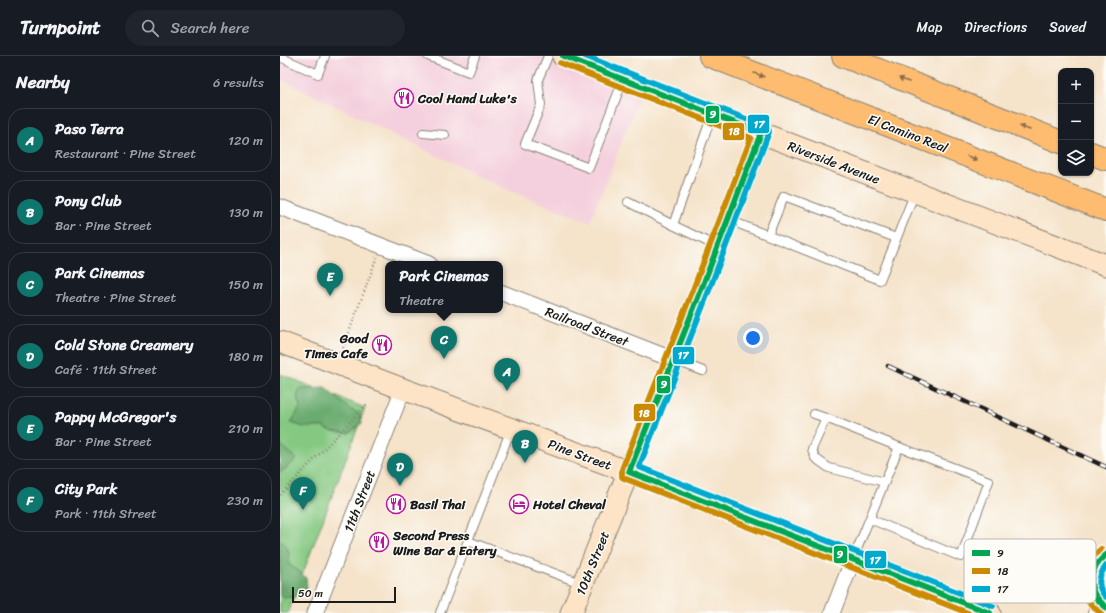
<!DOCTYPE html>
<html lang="en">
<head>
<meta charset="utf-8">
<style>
  body { margin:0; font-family:Sriracha,sans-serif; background:#20242c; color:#f1f3f6 }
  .controls { position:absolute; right:12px; top:12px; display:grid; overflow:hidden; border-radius:8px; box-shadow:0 1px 3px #0004 }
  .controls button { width:36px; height:36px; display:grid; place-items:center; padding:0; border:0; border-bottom:1px solid #363941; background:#171b24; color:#f1f3f6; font:20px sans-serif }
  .scale { position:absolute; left:12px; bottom:10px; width:104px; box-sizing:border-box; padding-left:4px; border:2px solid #1c1c1c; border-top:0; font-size:11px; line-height:14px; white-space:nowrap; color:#1c1c1c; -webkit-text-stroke:3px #fdfcf7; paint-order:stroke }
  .you { position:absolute; left:473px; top:282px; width:14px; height:14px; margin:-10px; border:3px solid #fff; border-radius:50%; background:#1a73e8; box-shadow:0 0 0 6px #1a73e833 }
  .badge { display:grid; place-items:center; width:26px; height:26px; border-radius:50%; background:#0f766e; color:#fff; font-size:13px; font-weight:700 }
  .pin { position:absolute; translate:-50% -33px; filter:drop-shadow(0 1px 2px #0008) }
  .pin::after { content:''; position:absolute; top:21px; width:14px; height:12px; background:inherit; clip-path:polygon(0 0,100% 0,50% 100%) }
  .popup { position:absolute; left:105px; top:205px; width:118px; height:52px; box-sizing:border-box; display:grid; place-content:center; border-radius:8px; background:#171b24; filter:drop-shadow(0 1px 3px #0005); font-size:13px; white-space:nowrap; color:#9ea1a6 }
  .popup b { font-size:15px; color:#f1f3f6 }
  .popup::after { content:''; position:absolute; left:50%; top:100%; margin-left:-8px; border:8px solid transparent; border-top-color:#171b24 }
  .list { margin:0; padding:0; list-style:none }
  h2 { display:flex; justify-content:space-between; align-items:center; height:52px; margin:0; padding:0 16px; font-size:17px }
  h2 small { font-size:13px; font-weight:400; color:#9ea1a6 }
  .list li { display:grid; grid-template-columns:26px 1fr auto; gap:12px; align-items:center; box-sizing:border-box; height:64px; margin:0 8px 8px; padding:0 8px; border:1px solid #363941; border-radius:16px }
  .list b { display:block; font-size:15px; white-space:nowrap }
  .list p { margin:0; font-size:13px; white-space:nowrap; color:#9ea1a6 }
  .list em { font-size:13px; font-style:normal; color:#9ea1a6 }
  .icon { flex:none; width:22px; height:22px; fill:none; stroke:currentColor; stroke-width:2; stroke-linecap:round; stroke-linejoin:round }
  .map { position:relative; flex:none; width:826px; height:557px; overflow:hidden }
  header { display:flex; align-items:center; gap:24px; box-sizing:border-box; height:56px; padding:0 20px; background:#171b24; border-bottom:1px solid #363941 }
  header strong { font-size:19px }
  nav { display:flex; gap:22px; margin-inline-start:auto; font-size:14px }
  .search { width:280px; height:36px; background:#20242c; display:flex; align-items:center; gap:10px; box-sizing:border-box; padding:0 14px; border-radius:22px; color:#9ea1a6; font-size:15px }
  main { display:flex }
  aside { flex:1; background:#171b24 }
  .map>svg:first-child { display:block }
  .built { fill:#f4cfdd }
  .green { fill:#84c881; stroke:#50724e }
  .forest { fill:#6bac6f; stroke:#446446 }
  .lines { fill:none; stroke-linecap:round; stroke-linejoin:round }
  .lane-casing { stroke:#888073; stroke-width:10 }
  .street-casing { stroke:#888073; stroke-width:17 }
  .secondary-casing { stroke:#888073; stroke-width:23 }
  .highway-casing { stroke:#888073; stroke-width:24 }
  .path { stroke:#888073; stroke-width:2.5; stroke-dasharray:1 3; stroke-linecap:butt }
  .lane { stroke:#fff; stroke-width:8 }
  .street { stroke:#fff; stroke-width:15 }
  .secondary { stroke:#fee4c6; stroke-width:21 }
  .highway { stroke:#fdbc70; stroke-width:22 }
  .rail-casing { stroke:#1c1c1c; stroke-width:4.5 }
  .rail { stroke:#fdfcf7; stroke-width:3; stroke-dasharray:9; stroke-linecap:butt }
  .bus-1-casing { stroke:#fdfcf7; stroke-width:9 }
  .bus-2-casing { stroke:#fdfcf7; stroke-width:9 }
  .bus-3-casing { stroke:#fdfcf7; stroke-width:9 }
  .bus-1 { stroke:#00a651; stroke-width:6 }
  .bus-2 { stroke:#cb8a06; stroke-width:6 }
  .bus-3 { stroke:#00a9ce; stroke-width:6 }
  .oneway { fill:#8c6c46 }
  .labels { text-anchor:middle; stroke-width:3; stroke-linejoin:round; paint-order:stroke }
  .poi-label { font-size:13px; font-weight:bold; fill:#1c1c1c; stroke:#fdfcf7; text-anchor:start }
  .street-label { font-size:13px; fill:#1c1c1c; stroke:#fdfcf7 }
  .key { fill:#fdfcf7; stroke:#bab9b5; stroke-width:1 }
  .key-label { font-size:11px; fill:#1c1c1c }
  .line-badge { stroke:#fdfcf7; stroke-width:1.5 }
  .badge-label { font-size:11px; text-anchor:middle; font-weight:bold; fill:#fff }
</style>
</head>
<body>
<header>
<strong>Turnpoint</strong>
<div class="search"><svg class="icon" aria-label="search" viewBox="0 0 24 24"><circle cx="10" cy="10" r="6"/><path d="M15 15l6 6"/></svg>Search here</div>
<nav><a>Map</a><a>Directions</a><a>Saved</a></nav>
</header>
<main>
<aside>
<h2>Nearby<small>6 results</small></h2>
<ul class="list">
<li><span class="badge">A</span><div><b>Paso Terra</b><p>Restaurant · Pine Street</p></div><em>120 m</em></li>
<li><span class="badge">B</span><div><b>Pony Club</b><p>Bar · Pine Street</p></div><em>130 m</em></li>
<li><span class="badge">C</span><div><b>Park Cinemas</b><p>Theatre · Pine Street</p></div><em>150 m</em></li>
<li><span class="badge">D</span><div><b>Cold Stone Creamery</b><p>Café · 11th Street</p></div><em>180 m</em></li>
<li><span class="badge">E</span><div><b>Pappy McGregor's</b><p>Bar · Pine Street</p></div><em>210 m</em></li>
<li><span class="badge">F</span><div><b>City Park</b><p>Park · 11th Street</p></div><em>230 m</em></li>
</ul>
</aside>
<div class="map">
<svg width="826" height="557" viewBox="0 0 826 557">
  <rect width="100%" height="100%" fill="#fdfcf7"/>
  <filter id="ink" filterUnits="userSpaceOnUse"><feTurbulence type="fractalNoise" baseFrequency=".025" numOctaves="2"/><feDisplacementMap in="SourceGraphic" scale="8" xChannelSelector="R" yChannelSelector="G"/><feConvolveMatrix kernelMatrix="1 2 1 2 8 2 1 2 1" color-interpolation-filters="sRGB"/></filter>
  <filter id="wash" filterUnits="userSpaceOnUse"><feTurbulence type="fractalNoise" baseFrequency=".012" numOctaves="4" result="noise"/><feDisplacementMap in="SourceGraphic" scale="16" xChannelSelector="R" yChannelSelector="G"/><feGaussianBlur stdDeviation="0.9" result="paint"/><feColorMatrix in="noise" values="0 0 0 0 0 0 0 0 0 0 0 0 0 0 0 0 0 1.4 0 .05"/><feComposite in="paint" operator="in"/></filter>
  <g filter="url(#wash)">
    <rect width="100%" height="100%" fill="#f5e3ca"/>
    <polygon class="built" points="2,0 276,0 362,34 310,166 221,131 0,23 0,4"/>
    <polygon class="green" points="0,318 85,352 8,557 0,557"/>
    <g class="forest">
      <polygon points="45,332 70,353 80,358 82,367 69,377 52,375 42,371 24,371 11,367 20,351 17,341 20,333"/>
      <polygon points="0,388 17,403 0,417"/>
      <path d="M 0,484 L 3,485 L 9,496 L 9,509 L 19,515 L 26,522 L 27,532 C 20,540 10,544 0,540 Z"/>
    </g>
  </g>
  <g filter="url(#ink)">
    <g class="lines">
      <g class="lane-casing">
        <g id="lane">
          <polyline points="148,0 189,16 195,0"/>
          <polyline points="268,0 258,24 261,49 245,88 309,112 343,24"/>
          <polyline points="0,1 38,18 45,0"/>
          <polyline points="432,59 393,169 436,190"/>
          <polyline points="143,77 165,79"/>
          <polyline points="348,146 393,169"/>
          <polyline points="449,164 600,224 635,136"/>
          <polyline points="488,179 504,140 616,182"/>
          <polyline points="394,304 423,315"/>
          <polyline points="534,358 546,362"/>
          <polyline points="605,426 549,412 535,402 532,393 546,362 619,391"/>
          <polyline points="188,485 303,528"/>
          <path d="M 826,499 C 807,512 804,539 826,551"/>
          <polyline points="573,503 619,391 709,425 681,501 590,463"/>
          <polyline points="160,557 231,373"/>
          <polyline points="812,557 817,544"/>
        </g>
      </g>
      <g class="street-casing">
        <g id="street">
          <polyline points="0,151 149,208"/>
          <polyline points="220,236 394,304"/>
          <polyline points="35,557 123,333"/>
          <polyline points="552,557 573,503"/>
        </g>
      </g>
      <g class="secondary-casing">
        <g id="secondary">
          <polyline points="283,0 481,77 826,209"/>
          <polyline points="0,286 123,333 349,416 710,557"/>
          <polyline points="291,557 394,304 481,77"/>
        </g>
      </g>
      <g class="highway-casing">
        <g id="highway">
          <polyline points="430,0 826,154"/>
          <polyline points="563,0 781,86"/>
          <polyline points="811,97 826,103"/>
        </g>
      </g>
      <g class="path">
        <polyline points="63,292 97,201"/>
        <polyline points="0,439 88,347"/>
      </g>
      <use href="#lane" class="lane"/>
      <use href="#street" class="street"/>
      <use href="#secondary" class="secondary"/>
      <use href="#highway" class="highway"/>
      <g class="rail-casing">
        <polyline id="rail" points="608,310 826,411"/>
      </g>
      <use href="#rail" class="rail"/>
      <g class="bus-1-casing">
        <g id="bus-1">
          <polyline points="283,0 481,77 421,234 349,416 710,557"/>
          <path d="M 826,499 C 807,515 805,535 826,551"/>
        </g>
      </g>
      <g class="bus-2-casing">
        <g id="bus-2">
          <polyline points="280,7 471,82 414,231 342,413 342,421 346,423 688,557"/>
          <path d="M 821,557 C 795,539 798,512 821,493"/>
        </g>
      </g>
      <g class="bus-3-casing">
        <g id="bus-3">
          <polyline points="305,0 484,70 488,72 489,76 428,237 359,411 713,550"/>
          <path d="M 826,510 C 818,520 816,531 826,541"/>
        </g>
      </g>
      <use href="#bus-1" class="bus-1"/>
      <use href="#bus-2" class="bus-2"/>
      <use href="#bus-3" class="bus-3"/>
    </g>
    <defs><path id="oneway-solid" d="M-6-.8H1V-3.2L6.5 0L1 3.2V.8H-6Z"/></defs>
    <g class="oneway">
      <use href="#oneway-solid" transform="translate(479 19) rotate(21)"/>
      <use href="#oneway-solid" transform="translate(624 24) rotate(-158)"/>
      <use href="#oneway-solid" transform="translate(745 72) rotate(-159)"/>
      <use href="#oneway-solid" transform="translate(692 102) rotate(21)"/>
    </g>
  </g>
  <defs>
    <g id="restaurant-ring" transform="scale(1)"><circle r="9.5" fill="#fdfcf7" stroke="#b5179e" stroke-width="1.5"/><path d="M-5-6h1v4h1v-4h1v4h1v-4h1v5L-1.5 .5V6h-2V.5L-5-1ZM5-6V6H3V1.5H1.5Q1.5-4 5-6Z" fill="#b5179e"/></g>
    <g id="hotel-ring" transform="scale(1)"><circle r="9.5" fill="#fdfcf7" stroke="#b5179e" stroke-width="1.5"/><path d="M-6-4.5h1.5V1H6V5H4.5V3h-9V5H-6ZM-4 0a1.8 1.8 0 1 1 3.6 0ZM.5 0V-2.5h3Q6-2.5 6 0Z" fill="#b5179e"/></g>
  </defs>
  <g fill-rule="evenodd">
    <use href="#restaurant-ring" x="124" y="42"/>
    <use href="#restaurant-ring" x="102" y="289"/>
    <use href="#restaurant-ring" x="116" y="448"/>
    <use href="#hotel-ring" x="239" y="448"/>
    <use href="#restaurant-ring" x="99" y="486"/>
  </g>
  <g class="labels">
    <g class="poi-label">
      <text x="138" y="47">Cool Hand Luke's</text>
      <text x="88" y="287" text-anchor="end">Good<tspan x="88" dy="15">Times Cafe</tspan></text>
      <text x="130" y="453">Basil Thai</text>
      <text x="253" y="453">Hotel Cheval</text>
      <text x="113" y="484">Second Press<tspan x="113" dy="15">Wine Bar &amp; Eatery</tspan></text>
    </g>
    <g class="street-label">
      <text transform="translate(628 77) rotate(21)" y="5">El Camino Real</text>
      <text transform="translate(554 106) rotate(21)" y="5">Riverside Avenue</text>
      <text transform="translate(307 270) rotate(21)" y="5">Railroad Street</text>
      <text transform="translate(300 398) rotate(20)" y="5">Pine Street</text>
      <text transform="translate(79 445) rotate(-69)" y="5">11th Street</text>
      <text transform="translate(312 507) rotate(-68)" y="5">10th Street</text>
    </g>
  </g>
  <rect x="684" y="483" width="132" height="64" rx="6" class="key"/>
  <rect x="692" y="494" width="18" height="6" fill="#00a651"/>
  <rect x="692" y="512" width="18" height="6" fill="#cb8a06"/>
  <rect x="692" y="530" width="18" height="6" fill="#00a9ce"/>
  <g class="key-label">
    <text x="717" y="501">9</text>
    <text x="717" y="519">18</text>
    <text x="717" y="537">17</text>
  </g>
  <g class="line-badge">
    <rect x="425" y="49" width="15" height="19" rx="4" fill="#00a651"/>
    <rect x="467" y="58" width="23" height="20" rx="4" fill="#00a9ce"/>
    <rect x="442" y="66" width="23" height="19" rx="4" fill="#cb8a06"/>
    <rect x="392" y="290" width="23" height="19" rx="4" fill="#00a9ce"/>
    <rect x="376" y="319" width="15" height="19" rx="4" fill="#00a651"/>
    <rect x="353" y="347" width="23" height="19" rx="4" fill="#cb8a06"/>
    <rect x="553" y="489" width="15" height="19" rx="4" fill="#00a651"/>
    <rect x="584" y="494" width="23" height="19" rx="4" fill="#00a9ce"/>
  </g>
  <g class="badge-label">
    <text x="433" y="62">9</text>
    <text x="479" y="72">17</text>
    <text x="454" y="79">18</text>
    <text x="403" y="303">17</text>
    <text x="384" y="332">9</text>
    <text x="364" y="361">18</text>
    <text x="560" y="502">9</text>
    <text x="595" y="508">17</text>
  </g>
</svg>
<div class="controls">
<button>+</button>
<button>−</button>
<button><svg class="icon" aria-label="layers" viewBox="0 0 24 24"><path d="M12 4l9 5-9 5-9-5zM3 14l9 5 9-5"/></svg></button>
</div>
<div class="scale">50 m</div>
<div class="you"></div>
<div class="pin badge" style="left:227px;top:335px">A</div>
<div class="pin badge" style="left:245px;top:407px">B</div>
<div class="pin badge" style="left:164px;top:303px">C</div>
<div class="popup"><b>Park Cinemas</b>Theatre</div>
<div class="pin badge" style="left:120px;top:430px">D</div>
<div class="pin badge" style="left:50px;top:240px">E</div>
<div class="pin badge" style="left:23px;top:454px">F</div>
</div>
</main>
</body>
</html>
